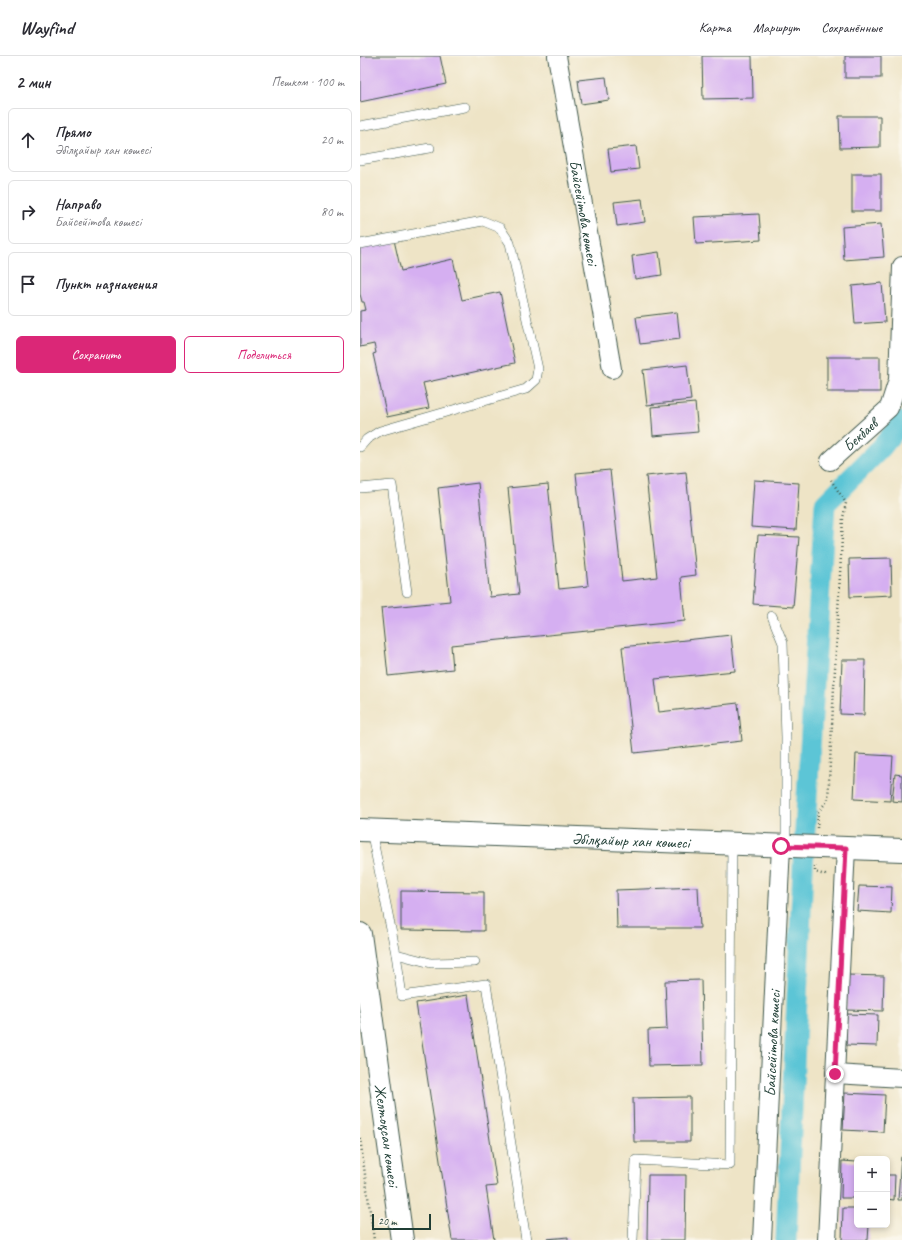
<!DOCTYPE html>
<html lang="ru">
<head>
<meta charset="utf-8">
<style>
  body { margin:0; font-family:Caveat,sans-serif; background:#f7f7f7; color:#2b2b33 }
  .controls { position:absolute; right:12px; bottom:12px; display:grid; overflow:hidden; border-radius:6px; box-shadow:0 2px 6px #0003 }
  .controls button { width:36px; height:36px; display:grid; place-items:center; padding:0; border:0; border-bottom:1px solid #e1e1e2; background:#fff; color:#2b2b33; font:20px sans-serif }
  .scale { position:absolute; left:12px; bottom:10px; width:59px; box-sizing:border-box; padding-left:4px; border:2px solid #1f3d34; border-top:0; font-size:11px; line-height:14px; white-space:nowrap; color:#1f3d34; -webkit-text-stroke:3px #fbf7ec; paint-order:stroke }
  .stop { position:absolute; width:12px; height:12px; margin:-9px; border:3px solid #db2777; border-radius:50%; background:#fff }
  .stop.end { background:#db2777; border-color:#fff; box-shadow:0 1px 4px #0008 }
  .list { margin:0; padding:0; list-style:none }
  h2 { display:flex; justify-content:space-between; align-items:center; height:52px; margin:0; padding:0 16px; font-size:17px }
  h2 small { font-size:13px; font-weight:400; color:#7c7c81 }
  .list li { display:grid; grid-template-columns:26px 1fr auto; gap:12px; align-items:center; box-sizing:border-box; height:64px; margin:0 8px 8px; padding:0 8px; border:1px solid #e1e1e2; border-radius:6px }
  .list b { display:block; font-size:15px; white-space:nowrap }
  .list p { margin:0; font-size:13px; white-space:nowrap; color:#7c7c81 }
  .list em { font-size:13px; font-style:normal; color:#7c7c81 }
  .actions { display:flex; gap:8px; padding:12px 16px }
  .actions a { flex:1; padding:9px 0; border:1px solid #db2777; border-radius:6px; text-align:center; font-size:14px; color:#db2777 }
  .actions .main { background:#db2777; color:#fff }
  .icon { flex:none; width:22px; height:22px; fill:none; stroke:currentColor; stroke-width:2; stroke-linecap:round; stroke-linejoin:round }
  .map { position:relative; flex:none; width:542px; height:1184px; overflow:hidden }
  header { display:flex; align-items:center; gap:24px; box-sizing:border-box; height:56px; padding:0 20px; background:#fff; border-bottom:1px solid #e1e1e2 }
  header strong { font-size:19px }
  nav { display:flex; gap:22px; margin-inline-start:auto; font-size:14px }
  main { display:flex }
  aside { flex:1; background:#fff }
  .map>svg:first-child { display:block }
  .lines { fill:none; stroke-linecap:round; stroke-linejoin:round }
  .canal { stroke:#5bc5d6; stroke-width:21 }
  .building { fill:#d5aff1 }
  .service-casing { stroke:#3e564a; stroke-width:10 }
  .minor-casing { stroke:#3e564a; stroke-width:20 }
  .tertiary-casing { stroke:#3e564a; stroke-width:24 }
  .path { stroke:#3e564a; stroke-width:2.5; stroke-dasharray:1 3; stroke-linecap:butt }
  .service { stroke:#fff; stroke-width:9 }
  .minor { stroke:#fff; stroke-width:18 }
  .tertiary { stroke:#fff; stroke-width:22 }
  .route { stroke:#db2777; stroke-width:5 }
  .labels { text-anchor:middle; stroke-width:4; stroke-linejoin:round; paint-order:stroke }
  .street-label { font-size:16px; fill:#1f3d34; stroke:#fbf7ec }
</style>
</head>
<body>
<header>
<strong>Wayfind</strong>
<nav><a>Карта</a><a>Маршрут</a><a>Сохранённые</a></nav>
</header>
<main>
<aside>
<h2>2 мин<small>Пешком · 100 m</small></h2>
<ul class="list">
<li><svg class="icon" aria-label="ahead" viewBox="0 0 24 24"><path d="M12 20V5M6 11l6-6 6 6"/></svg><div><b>Прямо</b><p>Әбілқайыр хан көшесі</p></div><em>20 m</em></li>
<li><svg class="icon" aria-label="right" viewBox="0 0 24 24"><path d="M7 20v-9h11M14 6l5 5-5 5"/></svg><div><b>Направо</b><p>Байсейітова көшесі</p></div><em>80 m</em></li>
<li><svg class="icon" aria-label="arrive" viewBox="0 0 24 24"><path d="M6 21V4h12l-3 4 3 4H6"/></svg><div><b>Пункт назначения</b></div></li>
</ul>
<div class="actions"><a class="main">Сохранить</a><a>Поделиться</a></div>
</aside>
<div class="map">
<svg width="542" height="1184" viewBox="0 0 542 1184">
  <rect width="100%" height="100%" fill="#fbf7ec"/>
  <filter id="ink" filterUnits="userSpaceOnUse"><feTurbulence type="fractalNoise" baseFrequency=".025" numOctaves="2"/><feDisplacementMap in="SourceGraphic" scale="8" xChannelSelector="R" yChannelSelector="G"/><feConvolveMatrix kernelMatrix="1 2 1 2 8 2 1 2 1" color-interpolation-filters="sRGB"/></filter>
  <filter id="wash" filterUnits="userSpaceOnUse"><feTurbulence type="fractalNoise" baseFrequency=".012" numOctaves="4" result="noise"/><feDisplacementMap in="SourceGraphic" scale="16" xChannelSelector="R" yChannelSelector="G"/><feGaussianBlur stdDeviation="0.9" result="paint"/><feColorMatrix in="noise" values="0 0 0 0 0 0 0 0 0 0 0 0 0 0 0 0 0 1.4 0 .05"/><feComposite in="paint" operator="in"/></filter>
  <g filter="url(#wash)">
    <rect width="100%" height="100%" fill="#eee4c6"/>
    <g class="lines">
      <polyline class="canal" points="426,1184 444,790 465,448 520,393 542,366"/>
    </g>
    <g id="blocks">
      <g class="building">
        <polygon points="0,0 80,0 86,28 0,46"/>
        <polygon points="342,0 392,0 393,42 343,43"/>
        <rect x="485" y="0" width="36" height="22"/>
        <polygon points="246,21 249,44 221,48 218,24"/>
        <polygon points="479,60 520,60 520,91 480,92"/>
        <polygon points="276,90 279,113 251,116 248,93"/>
        <rect x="492" y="118" width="29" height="37"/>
        <polygon points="282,143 285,166 257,170 254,146"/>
        <polygon points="399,158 401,184 336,188 334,161"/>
        <polygon points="521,168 524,201 484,204 482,171"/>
        <polygon points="34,184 41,215 93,203 102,244 140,236 155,307 63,327 69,352 27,361 13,298 16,297 14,288 0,291 0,255 6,254 4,246 2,246 0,238 0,191"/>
        <polygon points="299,196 302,219 275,223 272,200"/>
        <polygon points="522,227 525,266 495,268 492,230"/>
        <polygon points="317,256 320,283 280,288 276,261"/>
        <rect x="467" y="301" width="53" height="35"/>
        <polygon points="327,309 331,344 287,349 283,314"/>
        <polygon points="335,347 338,376 293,380 291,351"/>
        <polygon points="250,414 262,525 297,521 286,420 326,416 336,519 321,521 325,565 91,589 93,613 28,620 21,552 90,545 78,432 118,427 130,541 159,538 148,432 188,428 199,533 228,530 216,417"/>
        <polygon points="394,424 439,427 436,474 391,471"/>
        <polygon points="398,479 439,481 433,551 393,548"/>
        <polygon points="531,502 532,539 490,541 489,503"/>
        <polygon points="371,579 375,615 295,623 299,656 378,647 382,685 274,697 262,591"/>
        <polygon points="482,604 505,604 504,659 480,658"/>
        <polygon points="496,698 533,700 530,745 494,743"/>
        <polygon points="535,718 542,719 542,746 532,745"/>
        <polygon points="499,830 532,831 531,857 497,855"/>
        <polygon points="338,831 340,872 257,872 256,834"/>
        <polygon points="41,835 124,836 124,875 41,874"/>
        <polygon points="487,919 524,920 523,955 486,954"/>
        <polygon points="341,924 343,1009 289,1010 288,974 307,973 305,925"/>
        <polygon points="108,939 137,1130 126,1131 134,1184 92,1184 56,947"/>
        <polygon points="486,958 518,959 517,990 486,989"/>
        <polygon points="485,1037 525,1039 523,1076 483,1074"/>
        <polygon points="330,1041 330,1086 274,1086 273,1042"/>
        <polygon points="541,1101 542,1101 542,1144 538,1144"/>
        <polygon points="482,1105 497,1106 497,1142 481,1142"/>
        <polygon points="288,1119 326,1119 325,1184 287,1184"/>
        <polygon points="527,1119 535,1119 534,1144 527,1143"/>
        <polygon points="483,1152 497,1152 497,1169 509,1169 508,1184 482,1184"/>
        <polygon points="208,1181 208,1184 186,1184 186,1183"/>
      </g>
    </g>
  </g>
  <g filter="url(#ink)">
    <use href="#blocks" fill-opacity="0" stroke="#3e564a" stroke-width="1"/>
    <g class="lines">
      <g class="service-casing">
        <g id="service">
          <polyline points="0,70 105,51"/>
          <polyline points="0,104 70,92"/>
          <polyline points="0,188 123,165 140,172 150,187 178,313 176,324 166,333 20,375 7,383 0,391"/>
          <polyline points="0,432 32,429 47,536"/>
          <polyline points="412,560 423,587 426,681 426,789"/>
          <polyline points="11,774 36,898 71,907 115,906"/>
          <polyline points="36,898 42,940 126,928 166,1184"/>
          <polyline points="273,1184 276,1104 370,1109 372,788"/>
        </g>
      </g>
      <g class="minor-casing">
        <g id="minor">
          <path id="s1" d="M 197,0 L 252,313"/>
          <path id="s2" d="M 470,405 L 529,352 L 538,324 L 542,210"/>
          <polyline points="475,1018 542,1022"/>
          <path id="s3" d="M 402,1184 L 421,790"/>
          <polyline points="467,1184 486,792"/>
        </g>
      </g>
      <g class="tertiary-casing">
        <g id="tertiary">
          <path id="s4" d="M 0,774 L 542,794"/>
          <path id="s5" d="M 0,878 L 42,1184"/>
        </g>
      </g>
      <g class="path">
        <polyline points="457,772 458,756 468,744 483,462 486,447 471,424"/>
        <polyline points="455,810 455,816 465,819 465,821"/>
        <polyline points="0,1082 14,1184"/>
      </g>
      <use href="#service" class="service"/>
      <use href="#minor" class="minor"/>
      <use href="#tertiary" class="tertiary"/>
    </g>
  </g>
  <g class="lines" filter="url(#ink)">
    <polyline class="route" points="421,790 486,792 475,1018"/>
  </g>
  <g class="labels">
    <g class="street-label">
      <text dy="6" stroke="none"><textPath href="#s1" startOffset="159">Байсейітова көшесі</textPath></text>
      <text dy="6" stroke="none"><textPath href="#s2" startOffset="40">Бекбаев</textPath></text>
      <text dy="6" stroke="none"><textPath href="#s4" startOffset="271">Әбілқайыр хан көшесі</textPath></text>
      <text dy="6" stroke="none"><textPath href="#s3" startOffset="197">Байсейітова көшесі</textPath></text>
      <text dy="6" stroke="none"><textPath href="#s5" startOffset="203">Желтоқсан көшесі</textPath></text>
    </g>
  </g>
</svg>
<div class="controls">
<button>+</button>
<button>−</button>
</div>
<div class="scale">20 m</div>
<div class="stop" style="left:421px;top:790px"></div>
<div class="stop end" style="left:475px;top:1018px"></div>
</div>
</main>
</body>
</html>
